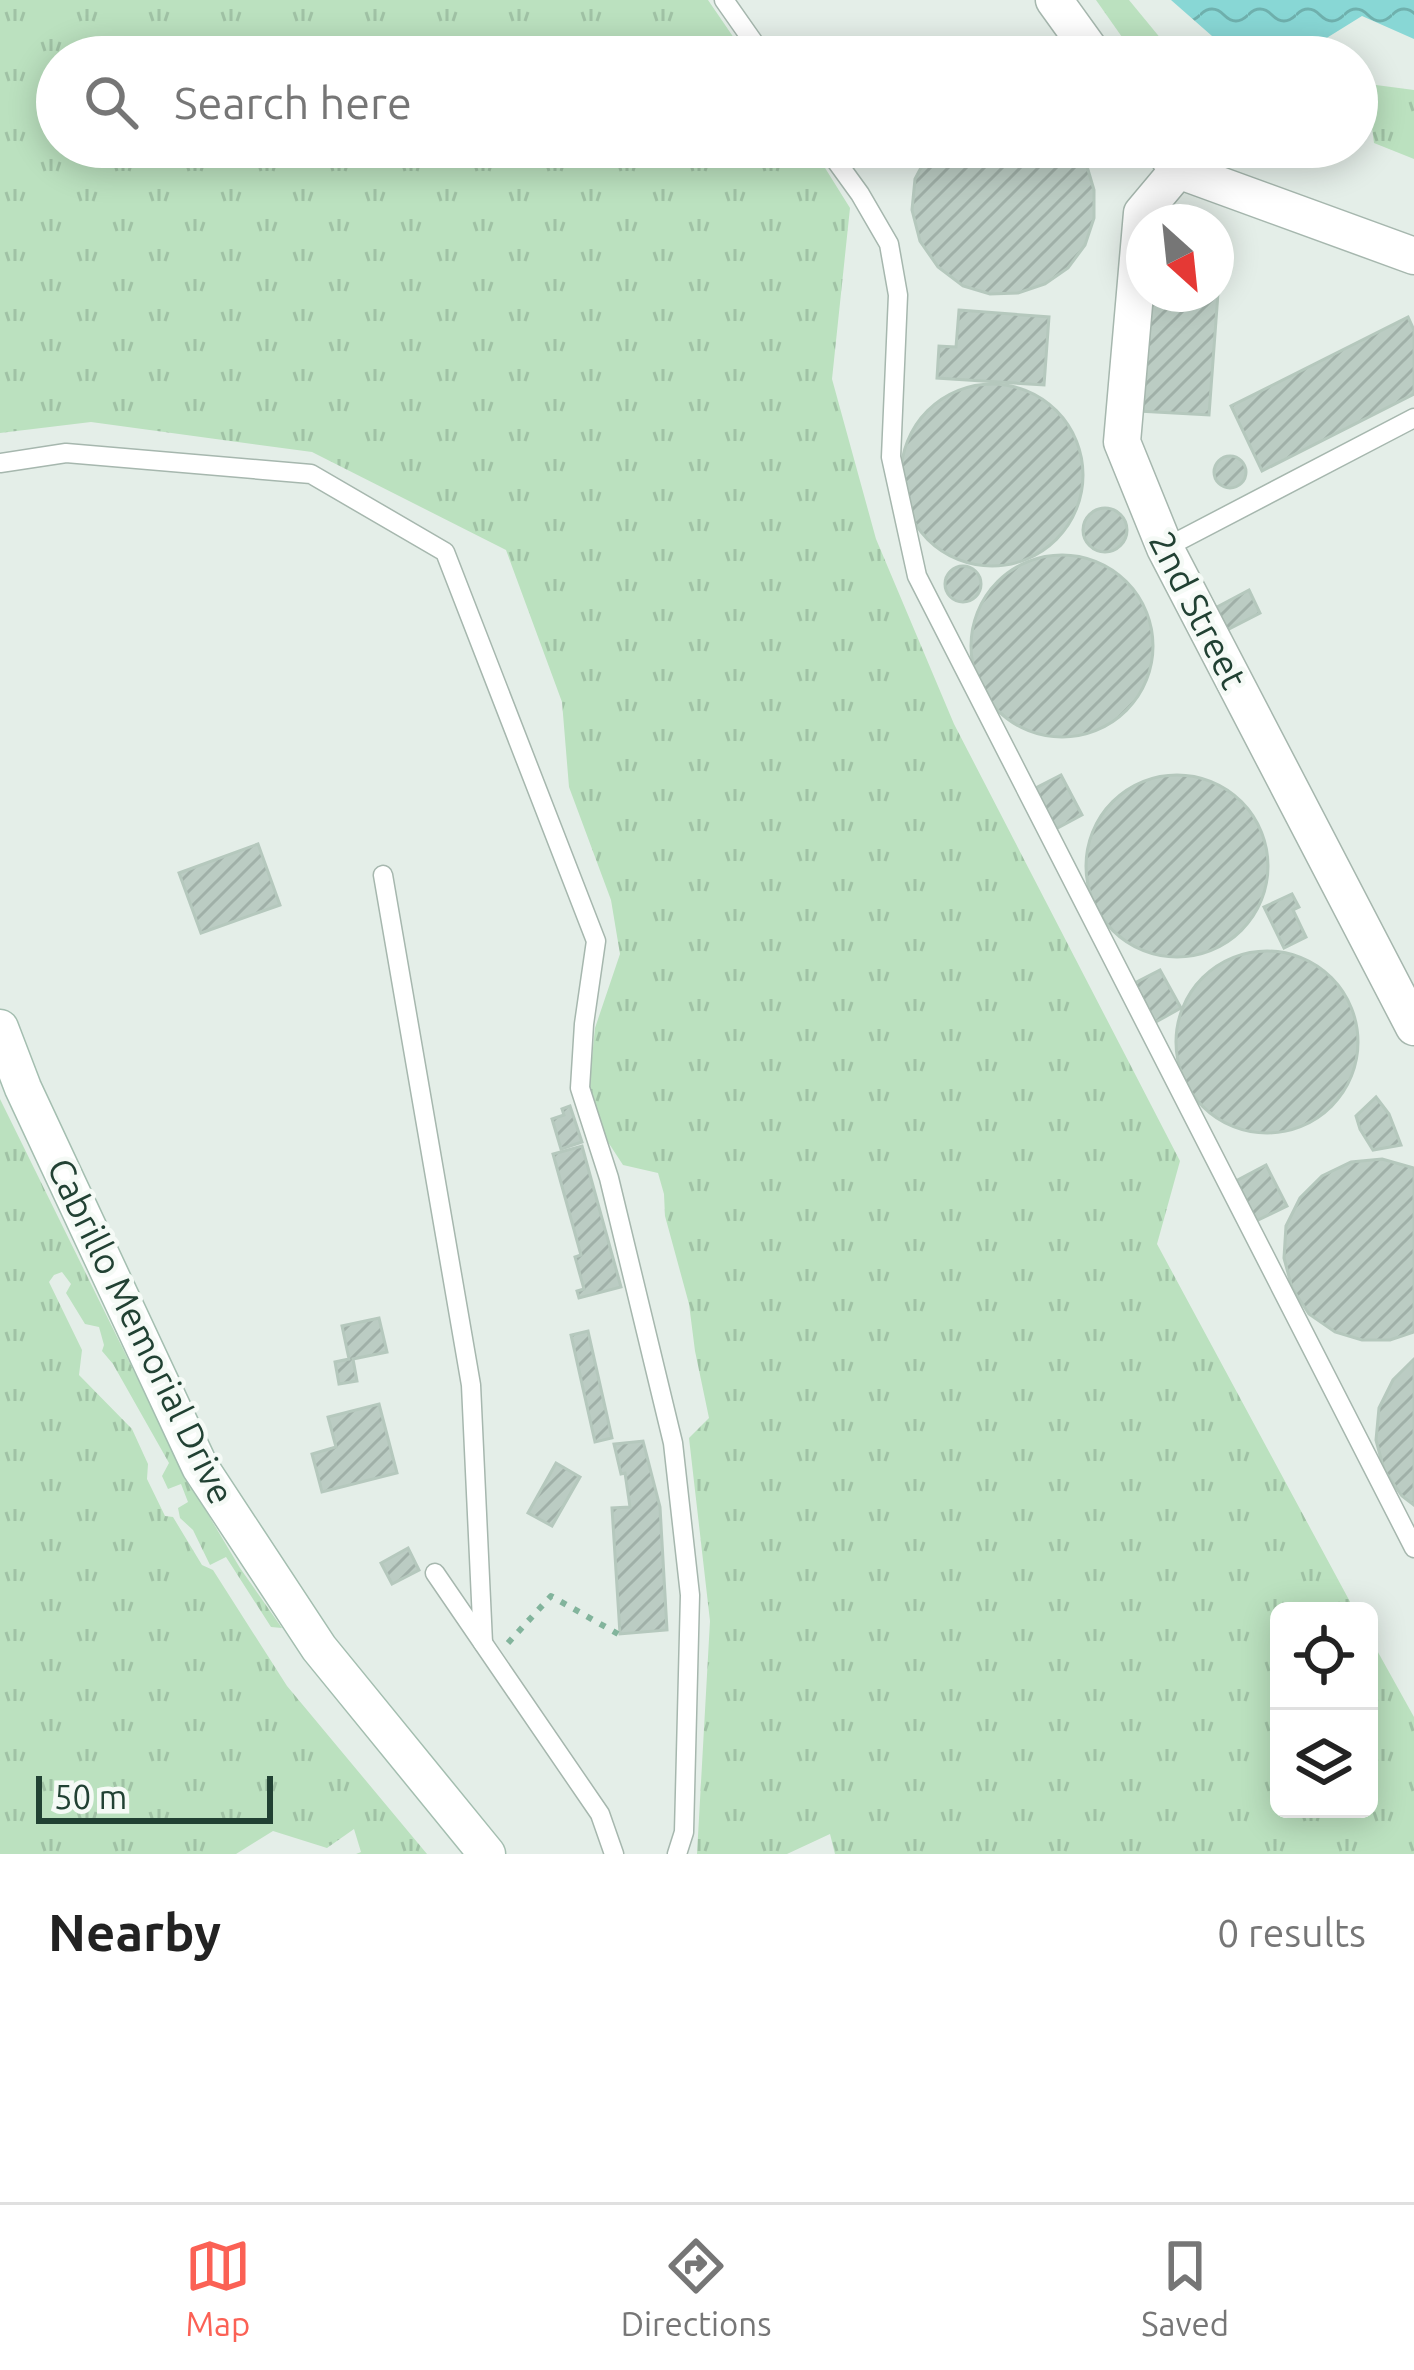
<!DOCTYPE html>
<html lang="en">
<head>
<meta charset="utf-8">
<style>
  body { margin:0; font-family:Ubuntu,sans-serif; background:#f6f6f6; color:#222 }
  .controls { position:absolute; right:36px; bottom:36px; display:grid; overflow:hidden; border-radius:18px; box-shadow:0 6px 30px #0003 }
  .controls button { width:108px; height:108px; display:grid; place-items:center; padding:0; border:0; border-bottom:3px solid #e0e0e0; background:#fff; color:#222; font:60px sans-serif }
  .compass { position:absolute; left:1126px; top:204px; width:108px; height:108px; border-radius:50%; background:#fff; box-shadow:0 6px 30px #0003; rotate:153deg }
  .scale { position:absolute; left:36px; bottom:30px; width:237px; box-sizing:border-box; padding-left:12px; border:6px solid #214133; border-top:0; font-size:33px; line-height:42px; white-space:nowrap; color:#214133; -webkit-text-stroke:9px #f5faf6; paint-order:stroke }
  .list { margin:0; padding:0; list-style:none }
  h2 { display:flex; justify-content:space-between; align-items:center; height:156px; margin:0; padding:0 48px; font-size:51px }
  h2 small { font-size:39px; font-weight:400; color:#767676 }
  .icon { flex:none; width:66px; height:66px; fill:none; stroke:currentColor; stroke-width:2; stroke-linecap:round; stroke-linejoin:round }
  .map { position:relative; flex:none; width:1414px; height:1854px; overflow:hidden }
  .search { position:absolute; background:#fff; box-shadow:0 6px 30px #0003; left:36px; right:36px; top:36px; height:132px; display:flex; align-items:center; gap:30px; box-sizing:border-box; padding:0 42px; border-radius:66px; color:#767676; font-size:45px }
  .sheet { height:348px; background:#fff }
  nav { display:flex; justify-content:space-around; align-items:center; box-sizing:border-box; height:168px; border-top:3px solid #e0e0e0; background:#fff; font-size:33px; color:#767676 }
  nav a { display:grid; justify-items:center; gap:6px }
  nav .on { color:#fb6155 }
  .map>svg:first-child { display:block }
  .grass { fill:url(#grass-tufts) }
  .water { fill:url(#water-waves) }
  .building { fill:url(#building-hatch); stroke:#b5c8bd; stroke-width:3 }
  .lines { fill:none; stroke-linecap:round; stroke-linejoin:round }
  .lane-casing { stroke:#a6b7ae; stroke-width:21 }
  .street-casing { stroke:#a6b7ae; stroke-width:39 }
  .secondary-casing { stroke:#a4beb0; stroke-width:39 }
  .path { stroke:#82b49c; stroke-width:6; stroke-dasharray:6 9; stroke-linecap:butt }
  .lane { stroke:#fff; stroke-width:18 }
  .street { stroke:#fff; stroke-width:36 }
  .secondary { stroke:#fff; stroke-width:36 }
  .labels { text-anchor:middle; stroke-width:9; stroke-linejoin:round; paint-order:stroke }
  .street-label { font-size:36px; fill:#214133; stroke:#f5faf6 }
</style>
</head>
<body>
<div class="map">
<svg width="1414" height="1854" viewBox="0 0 1414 1854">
  <defs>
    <pattern id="grass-tufts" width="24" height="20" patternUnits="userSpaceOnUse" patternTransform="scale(3)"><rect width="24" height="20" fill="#bbe1bf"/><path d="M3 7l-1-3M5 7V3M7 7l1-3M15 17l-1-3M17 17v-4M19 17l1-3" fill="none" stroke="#a0c2a5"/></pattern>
    <pattern id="water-waves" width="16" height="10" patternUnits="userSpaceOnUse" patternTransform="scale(3)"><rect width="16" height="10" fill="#88d7d5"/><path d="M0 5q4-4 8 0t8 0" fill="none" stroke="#6fb0ad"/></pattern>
    <pattern id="building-hatch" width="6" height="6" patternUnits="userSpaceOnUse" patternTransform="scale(3)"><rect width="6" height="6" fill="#bbccc3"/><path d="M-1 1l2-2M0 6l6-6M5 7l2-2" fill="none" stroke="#a0b0a8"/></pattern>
  </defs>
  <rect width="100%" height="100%" fill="#e4eee8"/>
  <g class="grass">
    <polygon points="0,0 708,0 747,57 57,57 57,147 812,147 850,208 832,379 876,539 954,724 1180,1161 1157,1244 1355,1611 1279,1611 1279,1809 1369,1809 1369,1636 1414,1717 1414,1854 835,1854 830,1834 787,1854 697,1854 710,1621 689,1438 709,1418 695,1351 689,1304 665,1216 664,1194 658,1173 623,1165 608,1142 589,1088 595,1028 620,954 611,900 569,787 562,702 506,550 312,452 91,422 0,433"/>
    <polygon points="1096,0 1129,0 1171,51 1167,57 1136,57"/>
    <polygon points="1376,85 1414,90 1414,159 1374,143 1368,97"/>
    <polygon points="0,1099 187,1479 240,1568 282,1628 271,1627 226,1557 210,1565 193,1530 180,1518 178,1508 188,1502 181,1484 168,1489 162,1476 169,1463 113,1364 102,1351 104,1345 99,1327 85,1324 66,1293 71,1284 62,1272 54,1275 49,1282 82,1350 79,1375 132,1429 148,1464 147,1479 165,1516 173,1517 202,1565 213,1570 287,1686 427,1854 356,1854 361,1852 354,1829 327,1848 273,1831 236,1854 0,1854"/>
  </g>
  <polygon class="water" points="1171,0 1414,0 1414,39 1362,16 1325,39 1323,57 1192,57 1212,36"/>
  <g class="building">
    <polygon points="932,147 1074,147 1086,163 1094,190 1094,218 1085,245 1068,268 1045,284 1018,293 990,294 963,286 938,267 920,241 912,210 915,179"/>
    <polygon points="1216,266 1220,266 1209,415 1139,411 1147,294 1216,294"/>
    <polygon points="959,310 1049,317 1044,385 937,378 939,346 956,347"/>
    <polygon points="1408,317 1414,330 1414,394 1262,471 1231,406"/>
    <circle cx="992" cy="475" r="91"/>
    <circle cx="1230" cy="472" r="16"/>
    <circle cx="1105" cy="530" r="22"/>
    <circle cx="1062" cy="646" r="91"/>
    <circle cx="963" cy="584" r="18"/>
    <polygon points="1249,590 1260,613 1227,630 1215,608"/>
    <polygon points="1061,775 1082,815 1052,831 1030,791"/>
    <circle cx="1177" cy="866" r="91"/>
    <polygon points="258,844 280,905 201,933 179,873"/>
    <polygon points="1292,894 1299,907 1293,910 1306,937 1284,948 1264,907"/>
    <circle cx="1267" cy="1042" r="91"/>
    <polygon points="1160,970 1181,1008 1154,1023 1133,984"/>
    <polygon points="1376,1097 1389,1114 1401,1145 1373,1150 1360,1129 1356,1116"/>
    <polygon points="570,1106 582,1142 561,1149 552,1119 564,1115 562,1109"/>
    <polygon points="582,1146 621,1287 579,1298 577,1291 584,1289 575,1257 581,1255 553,1154"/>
    <polygon points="1382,1159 1414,1168 1414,1332 1390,1340 1362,1340 1335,1332 1309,1314 1292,1288 1284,1258 1286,1226 1300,1198 1322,1176 1351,1162"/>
    <polygon points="1266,1165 1287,1206 1256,1221 1236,1181"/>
    <polygon points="379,1318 387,1352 353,1359 357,1381 339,1384 335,1362 349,1359 342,1326"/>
    <polygon points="588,1331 612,1438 595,1442 571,1335"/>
    <polygon points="1414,1359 1414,1505 1402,1496 1384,1470 1376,1440 1379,1408 1393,1380"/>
    <polygon points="379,1404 397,1473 322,1492 312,1454 336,1447 328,1417"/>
    <polygon points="643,1441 660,1507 667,1630 620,1634 612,1508 630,1507 625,1473 621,1474 614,1444"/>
    <polygon points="556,1463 580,1477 552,1526 528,1513"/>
    <polygon points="408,1548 419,1570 392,1584 381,1563"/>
  </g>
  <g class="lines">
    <g class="lane-casing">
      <g id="lane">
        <polyline points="724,0 764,57"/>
        <polyline points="826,147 860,194 889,244 898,295 891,457 917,576 1414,1548"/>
        <polyline points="0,463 66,453 311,474 445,552 596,941 584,1024 580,1088 609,1178 673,1443 690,1595 684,1832 677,1854"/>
        <polyline points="1165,548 1414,418"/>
        <polyline points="383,875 471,1385 483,1643"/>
        <polyline points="435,1573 600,1814 614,1854"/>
      </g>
    </g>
    <g class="street-casing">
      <g id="street">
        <polyline points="1054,0 1095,57"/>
        <polyline points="1161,147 1178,170 1414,256"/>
        <polyline points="1178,170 1142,213 1122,442 1165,548 1414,1027"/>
      </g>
    </g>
    <g class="secondary-casing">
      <polyline id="secondary" points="0,1028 23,1088 200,1467 319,1648 487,1854"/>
    </g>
    <polyline class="path" points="508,1643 551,1596 618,1634"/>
    <use href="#lane" class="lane"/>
    <use href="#street" class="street"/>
    <use href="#secondary" class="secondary"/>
  </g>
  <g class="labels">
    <g class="street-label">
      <text transform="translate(1198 610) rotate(63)" y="13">2nd Street</text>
      <text transform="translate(141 1331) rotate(64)" y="13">Cabrillo Memorial Drive</text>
    </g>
  </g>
</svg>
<div class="controls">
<button><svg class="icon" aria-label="locate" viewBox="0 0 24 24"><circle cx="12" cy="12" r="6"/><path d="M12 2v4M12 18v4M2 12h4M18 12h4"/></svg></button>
<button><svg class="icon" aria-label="layers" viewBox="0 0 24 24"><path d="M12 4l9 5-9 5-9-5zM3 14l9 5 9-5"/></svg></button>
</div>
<svg class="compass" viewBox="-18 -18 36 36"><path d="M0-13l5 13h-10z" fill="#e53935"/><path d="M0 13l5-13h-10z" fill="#767676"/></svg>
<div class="scale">50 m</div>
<div class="search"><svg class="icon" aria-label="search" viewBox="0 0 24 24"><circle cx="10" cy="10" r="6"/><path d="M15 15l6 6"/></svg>Search here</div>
</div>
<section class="sheet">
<h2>Nearby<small>0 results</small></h2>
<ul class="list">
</ul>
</section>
<nav>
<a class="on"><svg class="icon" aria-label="map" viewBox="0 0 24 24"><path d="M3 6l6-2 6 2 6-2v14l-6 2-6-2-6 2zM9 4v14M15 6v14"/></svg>Map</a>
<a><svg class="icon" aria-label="directions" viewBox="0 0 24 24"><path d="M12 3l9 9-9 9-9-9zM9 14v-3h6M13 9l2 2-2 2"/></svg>Directions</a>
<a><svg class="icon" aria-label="saved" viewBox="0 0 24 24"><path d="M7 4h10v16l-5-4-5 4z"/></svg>Saved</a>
</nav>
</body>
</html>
